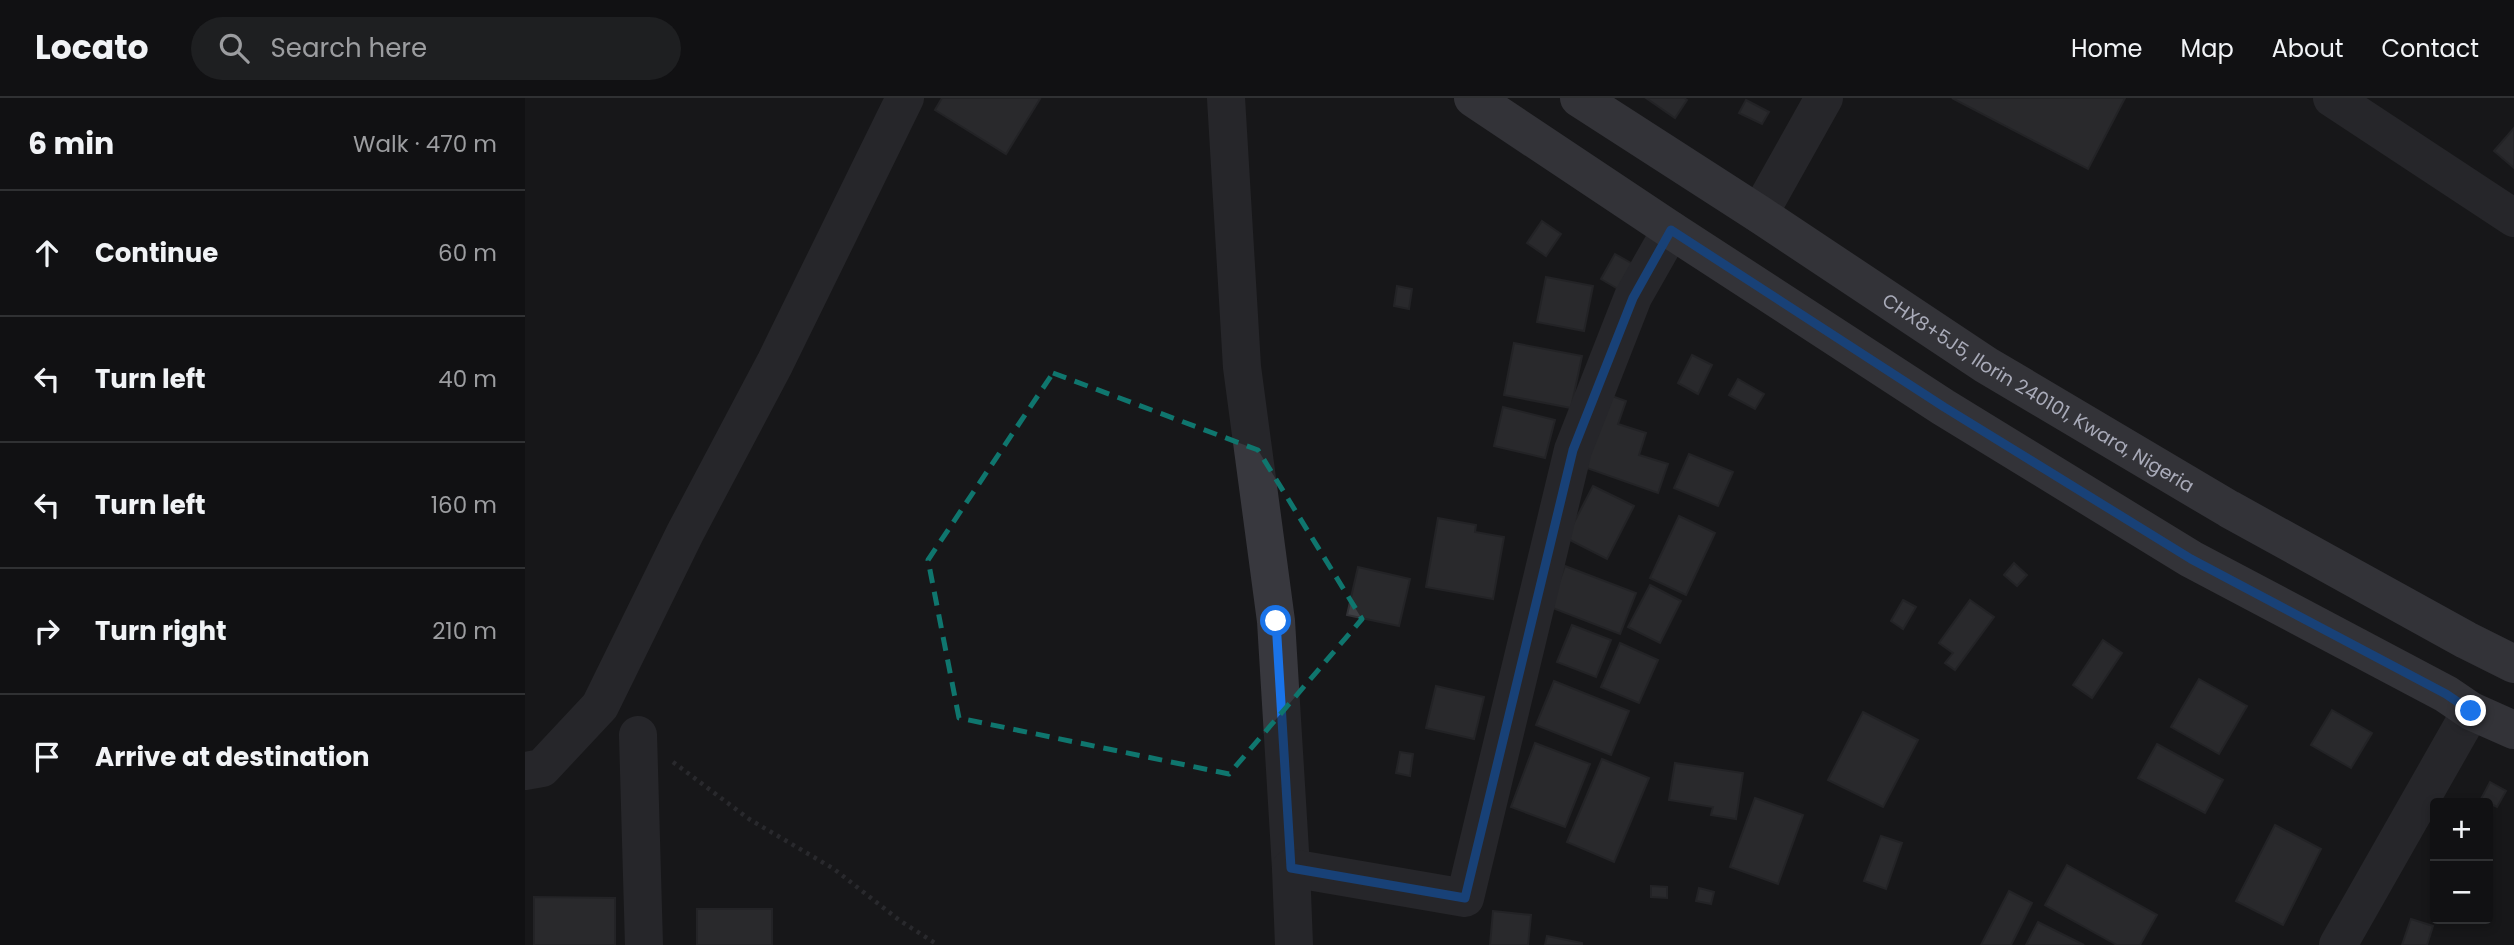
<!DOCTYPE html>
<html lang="en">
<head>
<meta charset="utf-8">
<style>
  body { margin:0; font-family:Poppins,sans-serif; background:#1e1f21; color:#f1f3f6 }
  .controls { position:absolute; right:21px; bottom:21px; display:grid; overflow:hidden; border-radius:7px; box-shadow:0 4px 10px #0003 }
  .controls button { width:63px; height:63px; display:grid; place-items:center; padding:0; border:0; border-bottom:2px solid #303133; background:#111113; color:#f1f3f6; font:35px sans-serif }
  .stop { position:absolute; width:21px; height:21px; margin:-16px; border:5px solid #1a73e8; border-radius:50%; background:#fff }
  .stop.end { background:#1a73e8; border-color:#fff; box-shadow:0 2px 7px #0008 }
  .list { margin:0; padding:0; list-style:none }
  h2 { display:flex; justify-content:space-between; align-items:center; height:91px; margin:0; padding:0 28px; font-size:30px }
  h2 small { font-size:23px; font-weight:400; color:#9c9da0 }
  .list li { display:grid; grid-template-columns:46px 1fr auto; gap:21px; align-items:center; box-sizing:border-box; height:126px; padding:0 28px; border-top:2px solid #303133 }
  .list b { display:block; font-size:26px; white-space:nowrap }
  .list em { font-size:23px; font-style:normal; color:#9c9da0 }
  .icon { flex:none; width:38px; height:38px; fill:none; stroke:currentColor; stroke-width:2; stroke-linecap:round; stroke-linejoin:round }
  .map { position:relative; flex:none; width:1989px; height:847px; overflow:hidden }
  header { display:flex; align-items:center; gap:42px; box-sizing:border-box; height:98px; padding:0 35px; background:#111113; border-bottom:2px solid #303133 }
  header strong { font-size:33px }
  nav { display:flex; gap:38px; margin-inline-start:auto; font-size:24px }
  .search { width:490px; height:63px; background:#1e1f21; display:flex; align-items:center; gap:18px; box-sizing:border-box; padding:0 24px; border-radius:38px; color:#9c9da0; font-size:26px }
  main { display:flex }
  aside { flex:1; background:#111113 }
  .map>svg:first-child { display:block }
  .building { fill:#3e3f43; stroke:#313135; stroke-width:2 }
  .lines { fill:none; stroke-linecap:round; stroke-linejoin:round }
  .path { stroke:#3e3f45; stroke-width:4.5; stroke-dasharray:3.5 5; stroke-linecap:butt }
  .minor { stroke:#38383e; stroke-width:38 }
  .major { stroke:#54545d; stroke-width:38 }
  .route { stroke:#1a73e8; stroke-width:9 }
  .marked { fill:none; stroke:#0f766e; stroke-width:5; stroke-dasharray:14 9; stroke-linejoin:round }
  .labels { text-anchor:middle; stroke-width:6; stroke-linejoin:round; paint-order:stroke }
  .street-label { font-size:19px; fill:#a9abb9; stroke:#121214 }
</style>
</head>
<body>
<header>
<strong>Locato</strong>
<div class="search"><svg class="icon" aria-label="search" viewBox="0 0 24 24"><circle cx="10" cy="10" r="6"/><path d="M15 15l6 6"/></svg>Search here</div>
<nav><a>Home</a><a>Map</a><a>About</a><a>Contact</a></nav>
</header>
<main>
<aside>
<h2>6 min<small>Walk · 470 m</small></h2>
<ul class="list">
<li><svg class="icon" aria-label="ahead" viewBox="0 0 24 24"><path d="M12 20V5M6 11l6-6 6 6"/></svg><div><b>Continue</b></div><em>60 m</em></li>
<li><svg class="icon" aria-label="left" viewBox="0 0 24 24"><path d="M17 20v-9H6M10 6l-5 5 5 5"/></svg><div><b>Turn left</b></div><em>40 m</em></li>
<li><svg class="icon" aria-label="left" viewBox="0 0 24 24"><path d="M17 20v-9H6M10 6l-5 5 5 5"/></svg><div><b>Turn left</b></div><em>160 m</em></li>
<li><svg class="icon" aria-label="right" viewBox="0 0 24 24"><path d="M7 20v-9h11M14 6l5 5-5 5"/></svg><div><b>Turn right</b></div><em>210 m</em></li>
<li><svg class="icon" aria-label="arrive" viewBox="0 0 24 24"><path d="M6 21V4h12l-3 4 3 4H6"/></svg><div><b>Arrive at destination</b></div></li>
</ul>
</aside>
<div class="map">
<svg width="1989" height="847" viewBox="0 0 1989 847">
  <rect width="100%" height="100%" fill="#171719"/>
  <g class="building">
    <polygon points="417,0 513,0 515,1 481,56 410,12"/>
    <polygon points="1121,0 1159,0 1162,2 1150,20"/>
    <polygon points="1427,0 1600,0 1563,71"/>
    <polygon points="1221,2 1244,14 1237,26 1214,15"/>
    <polygon points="1989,30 1989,70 1969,53"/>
    <polygon points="1017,123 1036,136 1021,158 1002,145"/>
    <polygon points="1090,156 1113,169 1098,194 1076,181"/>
    <polygon points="1021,179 1068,188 1059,233 1012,224"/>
    <polygon points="872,188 887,191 884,211 869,208"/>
    <polygon points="989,245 1057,258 1046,310 979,297"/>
    <polygon points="1167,257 1187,267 1173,296 1153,285"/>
    <polygon points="1213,281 1239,296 1230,311 1204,297"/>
    <polygon points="1081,296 1101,303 1093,326 1121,335 1114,357 1143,366 1133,395 1056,368"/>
    <polygon points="978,309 1030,322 1020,360 969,348"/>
    <polygon points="1164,356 1208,374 1193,408 1149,390"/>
    <polygon points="1068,388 1109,408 1082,461 1041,440"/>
    <polygon points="1154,418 1190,435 1161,497 1125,480"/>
    <polygon points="913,420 951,427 950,434 979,439 968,501 901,489"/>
    <polygon points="1489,465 1502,477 1492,488 1479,477"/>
    <polygon points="1040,468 1111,495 1095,536 1025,509"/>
    <polygon points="833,469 885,481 874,528 822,517"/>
    <polygon points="1125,487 1156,503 1135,545 1103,529"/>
    <polygon points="1378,502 1391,509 1378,531 1366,523"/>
    <polygon points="1445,502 1469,519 1430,572 1420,565 1428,555 1414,545"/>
    <polygon points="1047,527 1086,542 1071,579 1032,564"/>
    <polygon points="1578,542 1597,555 1567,600 1548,587"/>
    <polygon points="1095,545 1133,562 1114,605 1076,589"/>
    <polygon points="1674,581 1722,608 1694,656 1646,629"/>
    <polygon points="1029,583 1104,613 1086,657 1011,627"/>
    <polygon points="911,588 959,599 949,641 901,630"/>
    <polygon points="1807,612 1847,635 1826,670 1786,647"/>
    <polygon points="1338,614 1393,642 1358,709 1303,682"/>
    <polygon points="1010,645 1065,666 1040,729 986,709"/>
    <polygon points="1632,646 1698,682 1680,715 1613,680"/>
    <polygon points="875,654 888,656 885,678 871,675"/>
    <polygon points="1077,661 1124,680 1089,764 1042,744"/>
    <polygon points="1150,665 1218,675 1211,721 1186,717 1188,709 1144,702"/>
    <polygon points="1965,684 1981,693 1972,709 1956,701"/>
    <polygon points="1230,700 1278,717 1253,786 1205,769"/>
    <polygon points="1750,727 1796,751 1758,827 1711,803"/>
    <polygon points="1356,738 1377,745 1361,791 1339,783"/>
    <polygon points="1542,767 1632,817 1615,847 1592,847 1520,807"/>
    <polygon points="1126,788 1142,789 1142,800 1126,799"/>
    <polygon points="1174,790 1189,794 1186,806 1171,803"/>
    <polygon points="1484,793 1507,805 1486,847 1456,847"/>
    <polygon points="9,799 90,800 90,847 9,847"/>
    <rect x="172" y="811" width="75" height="36"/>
    <polygon points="968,813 1006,817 1003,847 965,847"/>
    <polygon points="1886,821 1908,828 1902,847 1877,847"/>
    <polygon points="1513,824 1559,847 1501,847"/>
    <polygon points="1022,838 1057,845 1057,847 1020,847"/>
  </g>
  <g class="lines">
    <polyline class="path" points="148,664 224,721 309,771 374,822 413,847"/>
    <g class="minor">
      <polyline points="701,0 717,269 751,523 766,770"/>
      <polyline points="1807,0 1989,120"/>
      <polyline points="1234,116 1299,0"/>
      <polyline points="113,637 119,847"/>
      <polyline points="0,673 17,670 75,608 160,435 250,265 380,0"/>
      <polyline points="769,847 766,770 940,800 1048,352 1108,199 1146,132"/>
      <polyline points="1813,847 1946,613"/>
    </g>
    <g class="major">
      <polyline points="948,0 1146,132 1418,309 1666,461 1921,596 1946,613 1989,632"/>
      <path id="s1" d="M 1054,0 L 1234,116 L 1461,267 L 1704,411 L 1941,542 L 1989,566"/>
    </g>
  </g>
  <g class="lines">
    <polyline class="route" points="751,523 766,770 940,800 1048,352 1108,200 1146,132 1419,309 1666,461 1921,596 1946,613"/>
  </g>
  <path d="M0 0H1989V847H0ZM 528,275 L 733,352 L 837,521 L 704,676 L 434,620 L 403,462 Z" fill="#171719" fill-opacity=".55" fill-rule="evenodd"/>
  <path class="marked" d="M 528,275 L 733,352 L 837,521 L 704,676 L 434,620 L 403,462 Z"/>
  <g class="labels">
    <g class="street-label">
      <text dy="7" stroke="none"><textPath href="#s1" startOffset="546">CHX8+5J5, Ilorin 240101, Kwara, Nigeria</textPath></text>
    </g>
  </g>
</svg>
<div class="controls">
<button>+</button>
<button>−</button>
</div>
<div class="stop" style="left:751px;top:523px"></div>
<div class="stop end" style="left:1946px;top:613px"></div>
</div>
</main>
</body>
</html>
